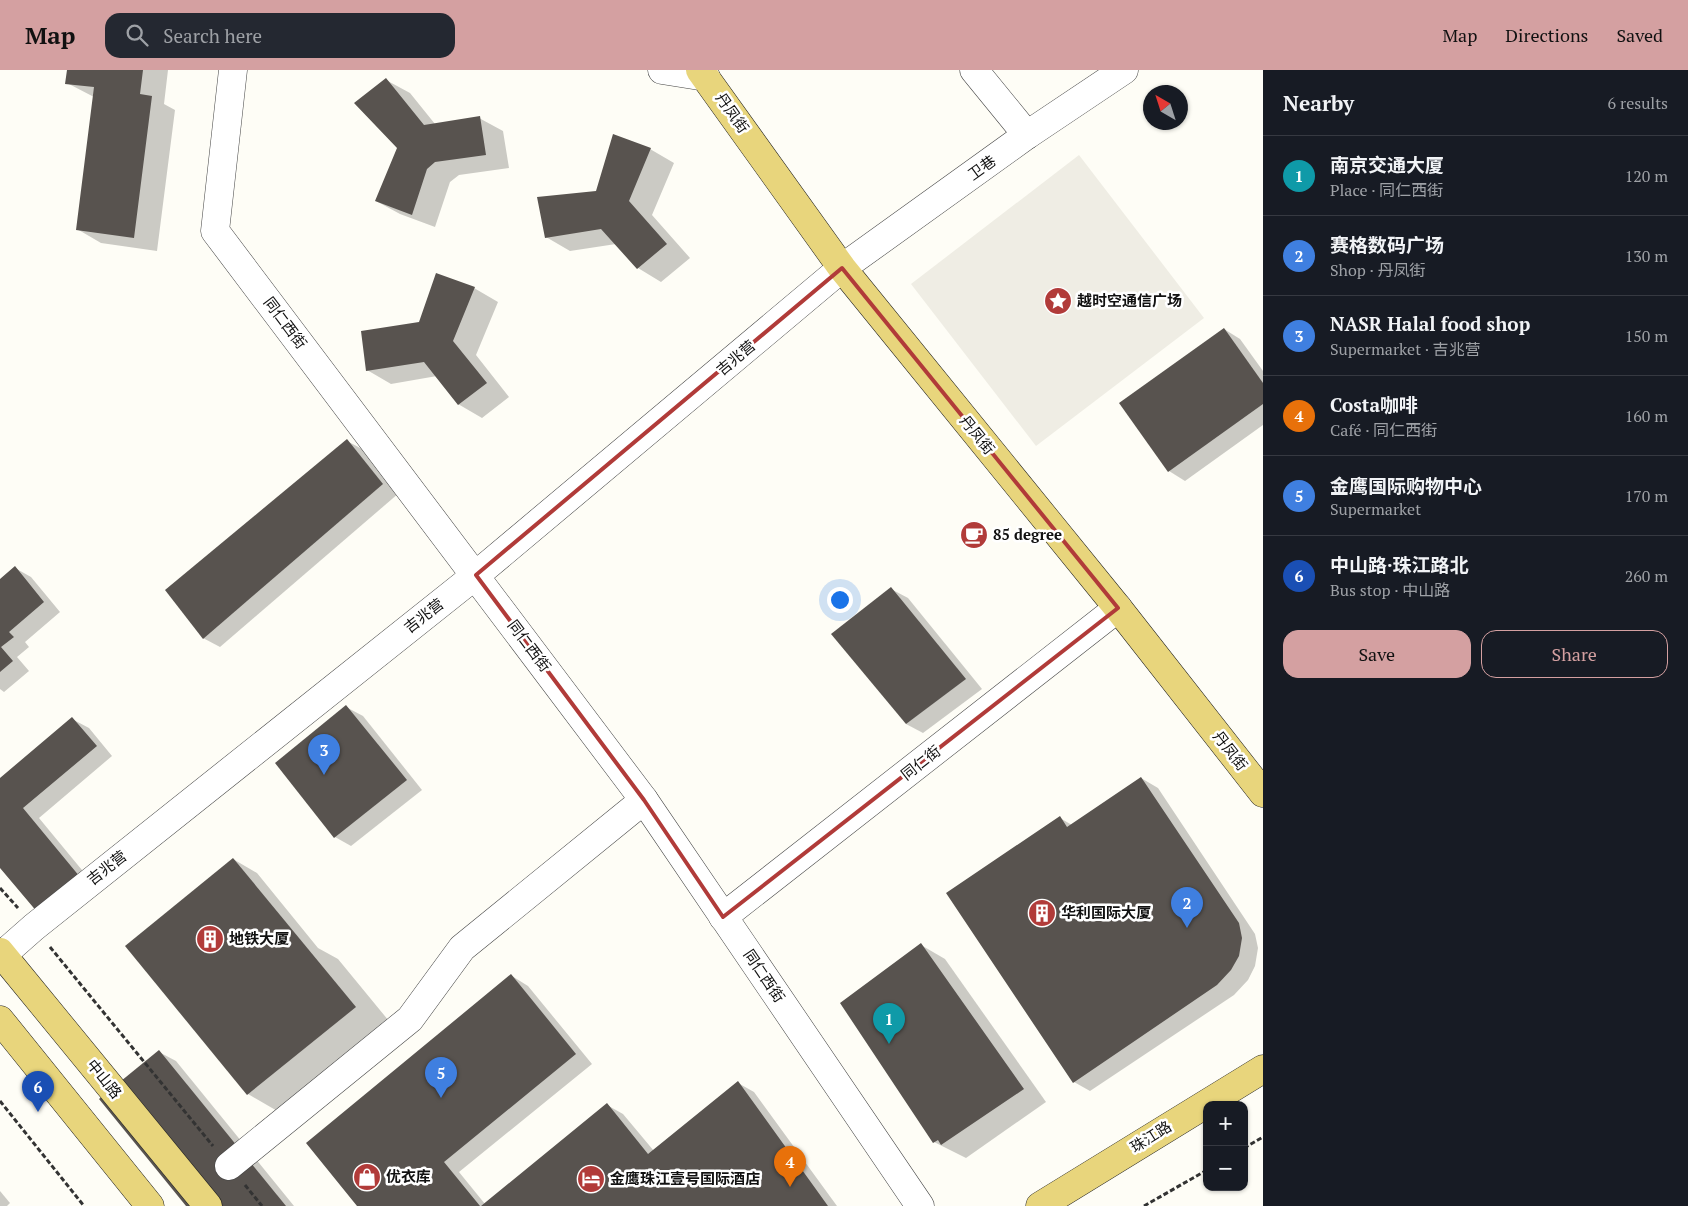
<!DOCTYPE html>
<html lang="en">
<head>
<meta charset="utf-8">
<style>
  body { margin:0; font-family:"PT Serif","Noto Sans SC",serif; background:#242831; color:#f1f3f6 }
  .controls { position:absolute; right:15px; bottom:15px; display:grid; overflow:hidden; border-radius:10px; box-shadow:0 1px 4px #0004 }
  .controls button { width:45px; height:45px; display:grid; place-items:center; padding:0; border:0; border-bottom:1px solid #363941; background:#171b24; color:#f1f3f6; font:25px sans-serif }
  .compass { position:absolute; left:1143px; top:15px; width:45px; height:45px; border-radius:50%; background:#171b24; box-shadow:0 1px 4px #0004; rotate:321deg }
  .you { position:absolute; left:839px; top:529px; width:18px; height:18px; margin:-12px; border:4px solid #fff; border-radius:50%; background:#1a73e8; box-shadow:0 0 0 8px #1a73e833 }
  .badge { display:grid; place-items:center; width:32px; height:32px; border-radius:50%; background:#d4a0a1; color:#fff; font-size:16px; font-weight:700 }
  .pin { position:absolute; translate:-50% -41px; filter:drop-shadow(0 1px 2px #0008) }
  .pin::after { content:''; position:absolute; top:26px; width:18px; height:15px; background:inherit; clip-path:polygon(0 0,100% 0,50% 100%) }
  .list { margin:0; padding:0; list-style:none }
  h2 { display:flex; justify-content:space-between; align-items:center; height:65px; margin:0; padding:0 20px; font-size:21px }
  h2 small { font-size:16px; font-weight:400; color:#9ea1a6 }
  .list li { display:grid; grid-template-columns:32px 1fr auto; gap:15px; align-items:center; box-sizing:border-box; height:80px; padding:0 20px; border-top:1px solid #363941 }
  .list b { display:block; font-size:19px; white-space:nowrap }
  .list p { margin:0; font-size:16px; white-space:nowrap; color:#9ea1a6 }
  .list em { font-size:16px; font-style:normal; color:#9ea1a6 }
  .actions { display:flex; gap:10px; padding:15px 20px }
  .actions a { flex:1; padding:11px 0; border:1px solid #d4a0a1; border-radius:15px; text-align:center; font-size:18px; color:#d4a0a1 }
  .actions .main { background:#d4a0a1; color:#111 }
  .icon { flex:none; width:28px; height:28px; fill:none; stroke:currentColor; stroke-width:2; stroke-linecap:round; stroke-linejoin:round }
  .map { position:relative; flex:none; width:1263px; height:1136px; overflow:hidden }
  header { display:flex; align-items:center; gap:30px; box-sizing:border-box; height:70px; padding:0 25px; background:#d4a0a1; color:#111 }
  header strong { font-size:24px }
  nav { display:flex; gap:28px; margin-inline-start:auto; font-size:18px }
  .search { width:350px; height:45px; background:#242831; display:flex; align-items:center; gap:12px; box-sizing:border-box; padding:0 18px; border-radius:15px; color:#9ea1a6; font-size:19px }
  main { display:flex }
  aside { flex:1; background:#171b24 }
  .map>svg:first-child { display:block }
  .plaza { fill:#efede4 }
  .shadow { fill:#0003 }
  .building { fill:#58534f }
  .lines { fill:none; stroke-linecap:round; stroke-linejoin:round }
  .minor-casing { stroke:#444; stroke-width:29 }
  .major-casing { stroke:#222; stroke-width:29 }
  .path { stroke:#333; stroke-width:3; stroke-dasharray:5 2.5; stroke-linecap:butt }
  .minor { stroke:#fff; stroke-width:28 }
  .major { stroke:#e8d57c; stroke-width:28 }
  .marked { fill:none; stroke:#b13b39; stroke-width:4; stroke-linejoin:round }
  .labels { text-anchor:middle; stroke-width:5; stroke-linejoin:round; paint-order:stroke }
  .street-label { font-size:15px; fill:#111; stroke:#fff }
  .poi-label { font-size:15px; font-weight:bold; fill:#111; stroke:#fff; text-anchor:start }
</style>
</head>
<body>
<header>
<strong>Map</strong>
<div class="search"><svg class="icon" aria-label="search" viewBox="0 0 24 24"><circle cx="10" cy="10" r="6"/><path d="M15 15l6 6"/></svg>Search here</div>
<nav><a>Map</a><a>Directions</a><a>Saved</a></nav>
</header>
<main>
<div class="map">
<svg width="1263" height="1136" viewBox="0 0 1263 1136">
  <rect width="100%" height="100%" fill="#fefdf6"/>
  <polygon class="plaza" points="1079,85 1204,248 1036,376 911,214"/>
  <g class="shadow">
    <polygon points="68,0 168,0 164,34 175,40 157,181 101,173 77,159 94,27 67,13"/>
    <polygon points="386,10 410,23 435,54 479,48 503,61 509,98 459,105 450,112 435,157 400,144 376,131 398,77"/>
    <polygon points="650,79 674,93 652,145 690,188 661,212 638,198 616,174 570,181 546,167 597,122"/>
    <polygon points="474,218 498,232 476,285 509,327 482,348 458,334 437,306 391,314 367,300 420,253"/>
    <polygon points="1224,259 1240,269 1263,301 1263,355 1185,411 1169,401"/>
    <polygon points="347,371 364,380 399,423 220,577 203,568"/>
    <polygon points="15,498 31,507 60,542 25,572 29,577 17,587 29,601 4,622 0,619 0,510"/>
    <polygon points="891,519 908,528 982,619 923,663 906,654"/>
    <polygon points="346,637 363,646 422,720 351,776 335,767"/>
    <polygon points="72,649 89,658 112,686 39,748 96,817 0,796 0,709"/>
    <polygon points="1141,708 1158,718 1255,864 1258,878 1255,896 1248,910 1234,925 1090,1021 1074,1012 1060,748 1072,755"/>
    <polygon points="233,789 257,803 318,878 338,889 398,962 291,1049 248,1024 127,877"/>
    <polygon points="921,875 945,889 1046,1032 966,1088 934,1072"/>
    <polygon points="512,906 528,916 592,994 459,1102 485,1134 607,1035 623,1044 654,1081 738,1013 754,1022 837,1136 359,1136"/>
    <polygon points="159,982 176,991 294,1136 188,1136"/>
    <polygon points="0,1121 10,1133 7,1136 0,1136"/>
  </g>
  <g class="building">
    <polygon points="67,0 143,0 140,24 152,26 134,168 76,160 94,17 65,14"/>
    <polygon points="386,8 424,55 480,46 486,85 435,92 427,99 412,145 375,131 397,78 354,33"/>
    <polygon points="613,64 651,78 629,131 667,174 637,199 601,159 545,168 537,127 596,121"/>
    <polygon points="436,203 475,217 453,271 487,313 458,335 424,292 366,301 361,261 419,252"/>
    <polygon points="1224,258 1263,313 1263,334 1168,402 1119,333"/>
    <polygon points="347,369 383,414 203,569 165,520"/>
    <polygon points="15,496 44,532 9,562 14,567 1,577 13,591 0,602 0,509"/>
    <polygon points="891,517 966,609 906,654 831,564"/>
    <polygon points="346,635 407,710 334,768 275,693"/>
    <polygon points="72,647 97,676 23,738 80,807 38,843 0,798 0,708"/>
    <polygon points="1141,707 1239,853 1242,868 1239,886 1231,900 1217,915 1073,1013 946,823 1060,746 1067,757"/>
    <polygon points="233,788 356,937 247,1025 125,876"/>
    <polygon points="921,873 1024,1019 941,1075 938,1070 933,1073 840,933"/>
    <polygon points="511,904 576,984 444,1092 480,1136 357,1136 306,1073"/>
    <polygon points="159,980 286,1136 186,1136 99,1029"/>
    <polygon points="738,1011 828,1136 481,1136 607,1033 648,1084"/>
  </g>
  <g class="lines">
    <g class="minor-casing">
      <g id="minor">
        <polyline points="233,0 215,161 644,730 920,1136"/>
        <polyline points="662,0 706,7"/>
        <polyline points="974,0 1027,65"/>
        <polyline points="723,847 1118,538"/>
        <polyline points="0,887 34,857 476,505 842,198 1027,65 1124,0"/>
        <polyline points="229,1096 410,949 462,878 644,730"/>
      </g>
    </g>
    <g class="major-casing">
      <g id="major">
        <polyline points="700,0 842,198 1118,538 1263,723"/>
        <polyline points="0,882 208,1136"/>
        <polyline points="0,950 150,1136"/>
        <polyline points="1040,1136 1263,999"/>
      </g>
    </g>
    <g class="path">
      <polyline points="0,818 18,838"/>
      <polyline points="50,877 213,1076"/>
      <polyline points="0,1031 84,1136"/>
      <polyline points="1244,1078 1263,1067"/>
      <polyline points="245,1115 262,1136"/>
      <polyline points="1144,1136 1207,1100"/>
    </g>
    <use href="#minor" class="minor"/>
    <use href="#major" class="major"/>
  </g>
  <path class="marked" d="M 842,198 L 1118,538 L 723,847 L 644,730 L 476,505 Z"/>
  <defs>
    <g id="sight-disc" transform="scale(1.4375)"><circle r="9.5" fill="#b13b39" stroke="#fff"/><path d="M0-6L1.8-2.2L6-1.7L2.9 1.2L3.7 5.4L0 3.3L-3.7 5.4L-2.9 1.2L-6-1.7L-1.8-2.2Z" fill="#fff"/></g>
    <g id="cafe-disc" transform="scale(1.4375)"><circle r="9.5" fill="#b13b39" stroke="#fff"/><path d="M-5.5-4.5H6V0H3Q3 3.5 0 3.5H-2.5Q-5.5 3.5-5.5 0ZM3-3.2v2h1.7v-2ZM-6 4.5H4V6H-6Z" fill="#fff"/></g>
    <g id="building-disc" transform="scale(1.4375)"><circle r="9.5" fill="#b13b39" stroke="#fff"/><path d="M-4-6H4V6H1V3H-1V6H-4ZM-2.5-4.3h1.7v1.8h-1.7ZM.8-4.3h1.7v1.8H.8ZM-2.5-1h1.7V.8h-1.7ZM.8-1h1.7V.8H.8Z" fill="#fff"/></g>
    <g id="shop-disc" transform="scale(1.4375)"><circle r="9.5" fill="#b13b39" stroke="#fff"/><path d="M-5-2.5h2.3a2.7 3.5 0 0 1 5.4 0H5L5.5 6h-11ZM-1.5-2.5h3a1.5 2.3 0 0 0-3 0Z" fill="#fff"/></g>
    <g id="hotel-disc" transform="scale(1.4375)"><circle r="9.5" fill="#b13b39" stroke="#fff"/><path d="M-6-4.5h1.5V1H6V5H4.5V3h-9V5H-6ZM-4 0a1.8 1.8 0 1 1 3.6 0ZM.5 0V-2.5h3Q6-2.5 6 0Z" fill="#fff"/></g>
  </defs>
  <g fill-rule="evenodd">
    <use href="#sight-disc" x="1058" y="231"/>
    <use href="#cafe-disc" x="974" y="465"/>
    <use href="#building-disc" x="1042" y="843"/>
    <use href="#building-disc" x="210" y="869"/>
    <use href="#shop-disc" x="367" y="1107"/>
    <use href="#hotel-disc" x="591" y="1109"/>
  </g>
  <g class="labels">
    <g class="street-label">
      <text transform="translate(732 43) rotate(55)" y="5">丹凤街</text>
      <text transform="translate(982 98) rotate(-36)" y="5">卫巷</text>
      <text transform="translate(285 253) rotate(53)" y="5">同仁西街</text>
      <text transform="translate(736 288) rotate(-40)" y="5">吉兆营</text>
      <text transform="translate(977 365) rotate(51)" y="5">丹凤街</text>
      <text transform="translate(424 546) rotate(-38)" y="5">吉兆营</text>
      <text transform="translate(529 576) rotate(53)" y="5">同仁西街</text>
      <text transform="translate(1230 681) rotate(52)" y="5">丹凤街</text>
      <text transform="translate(921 693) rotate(-38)" y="5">同仁街</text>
      <text transform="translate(107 798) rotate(-38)" y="5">吉兆营</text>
      <text transform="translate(764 906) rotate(56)" y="5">同仁西街</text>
      <text transform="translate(104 1009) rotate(51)" y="5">中山路</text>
      <text transform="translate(1151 1067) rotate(-32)" y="5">珠江路</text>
    </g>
    <g class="poi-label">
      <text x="1077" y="236">越时空通信广场</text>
      <text x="993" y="470">85 degree</text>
      <text x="1061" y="848">华利国际大厦</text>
      <text x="229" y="874">地铁大厦</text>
      <text x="386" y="1112">优衣库</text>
      <text x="610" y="1114">金鹰珠江壹号国际酒店</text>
    </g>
  </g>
</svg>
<div class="controls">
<button>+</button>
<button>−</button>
</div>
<svg class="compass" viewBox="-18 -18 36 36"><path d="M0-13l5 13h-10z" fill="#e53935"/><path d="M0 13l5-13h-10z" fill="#9ea1a6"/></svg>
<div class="you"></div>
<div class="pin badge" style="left:889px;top:974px;background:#0f9aa8">1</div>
<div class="pin badge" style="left:1187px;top:858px;background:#3f7fe0">2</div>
<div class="pin badge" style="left:324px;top:705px;background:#3f7fe0">3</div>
<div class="pin badge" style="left:790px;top:1117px;background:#e8710a">4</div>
<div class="pin badge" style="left:441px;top:1028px;background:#3f7fe0">5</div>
<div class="pin badge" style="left:38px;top:1042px;background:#1a4fb4">6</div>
</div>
<aside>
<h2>Nearby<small>6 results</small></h2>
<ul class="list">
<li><span class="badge" style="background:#0f9aa8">1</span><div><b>南京交通大厦</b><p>Place · 同仁西街</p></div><em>120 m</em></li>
<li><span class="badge" style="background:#3f7fe0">2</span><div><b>赛格数码广场</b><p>Shop · 丹凤街</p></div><em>130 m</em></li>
<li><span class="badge" style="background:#3f7fe0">3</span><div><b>NASR Halal food shop</b><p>Supermarket · 吉兆营</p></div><em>150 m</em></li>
<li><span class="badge" style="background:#e8710a">4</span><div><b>Costa咖啡</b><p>Café · 同仁西街</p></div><em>160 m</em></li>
<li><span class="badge" style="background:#3f7fe0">5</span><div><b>金鹰国际购物中心</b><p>Supermarket</p></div><em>170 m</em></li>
<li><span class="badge" style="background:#1a4fb4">6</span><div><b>中山路·珠江路北</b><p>Bus stop · 中山路</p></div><em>260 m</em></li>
</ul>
<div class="actions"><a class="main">Save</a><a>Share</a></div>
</aside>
</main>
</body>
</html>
